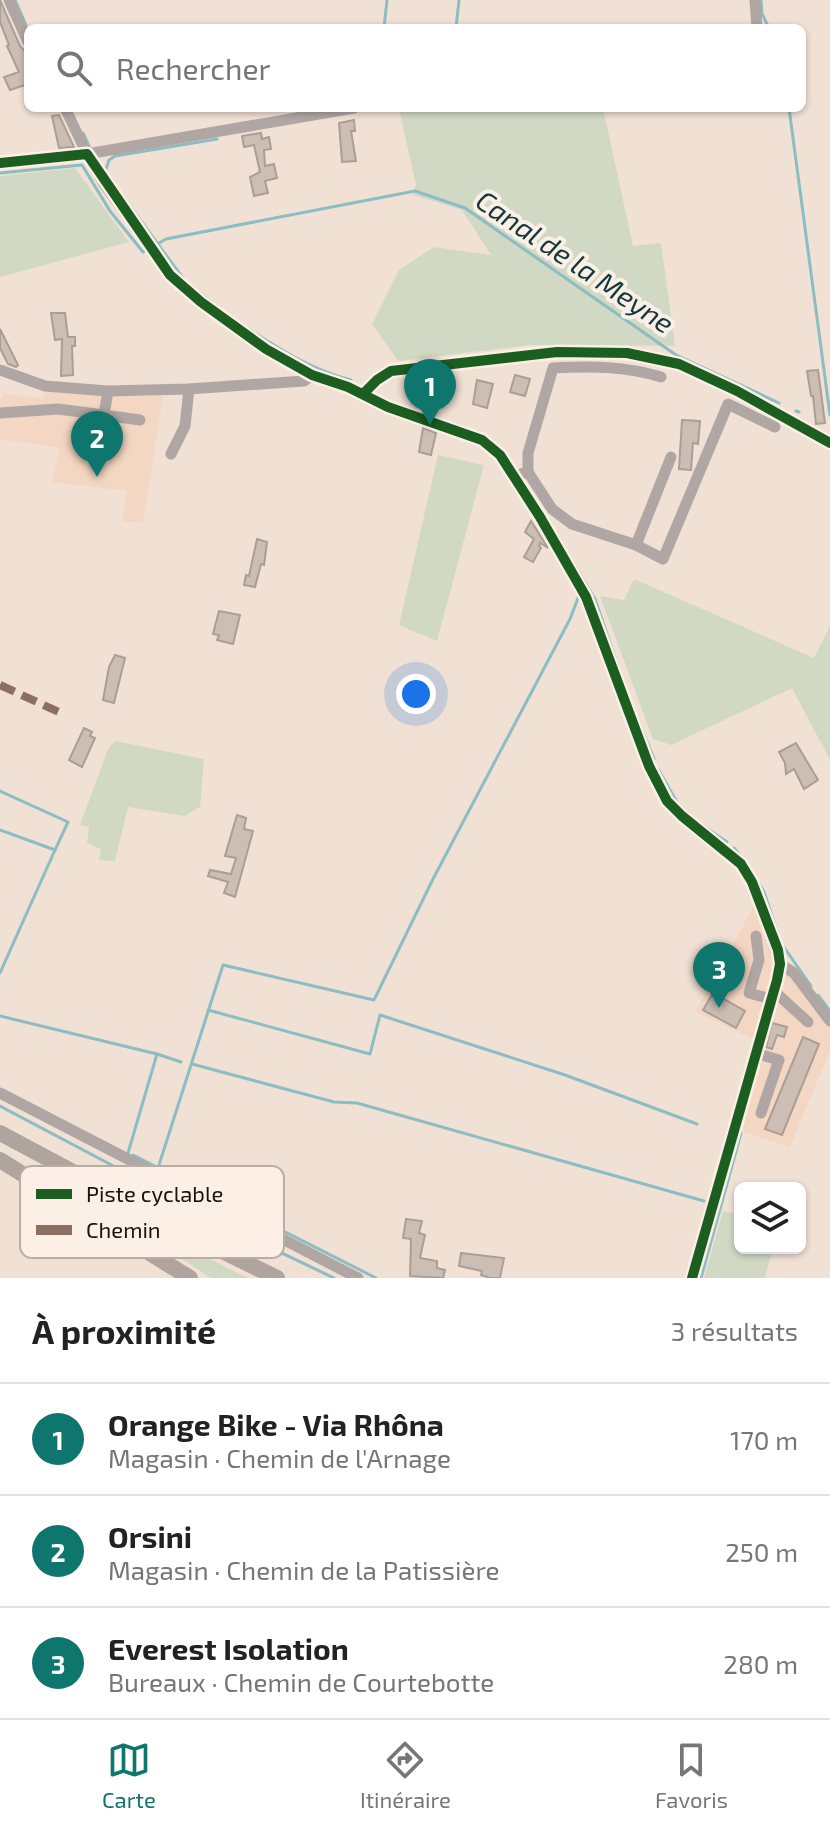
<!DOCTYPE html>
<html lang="fr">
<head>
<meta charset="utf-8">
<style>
  body { margin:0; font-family:"Exo 2",sans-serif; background:#f2f2f2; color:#222 }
  .controls { position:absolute; right:24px; bottom:24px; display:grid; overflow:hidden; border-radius:12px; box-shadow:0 2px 6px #0004 }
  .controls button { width:72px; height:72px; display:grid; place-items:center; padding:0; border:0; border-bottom:2px solid #e0e0e0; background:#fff; color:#222; font:40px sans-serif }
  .you { position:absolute; left:416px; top:694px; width:28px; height:28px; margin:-20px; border:6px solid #fff; border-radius:50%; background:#1a73e8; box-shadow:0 0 0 12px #1a73e833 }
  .badge { display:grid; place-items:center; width:52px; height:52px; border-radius:50%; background:#0f766e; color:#fff; font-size:26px; font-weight:700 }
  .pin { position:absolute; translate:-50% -66px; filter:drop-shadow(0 2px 4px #0008) }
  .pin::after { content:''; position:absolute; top:42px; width:28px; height:24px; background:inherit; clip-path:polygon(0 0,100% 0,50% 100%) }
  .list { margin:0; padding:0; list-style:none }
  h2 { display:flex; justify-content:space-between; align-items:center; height:104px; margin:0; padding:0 32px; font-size:34px }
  h2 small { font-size:26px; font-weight:400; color:#767676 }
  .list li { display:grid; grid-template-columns:52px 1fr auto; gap:24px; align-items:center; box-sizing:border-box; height:112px; padding:0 32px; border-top:2px solid #e0e0e0 }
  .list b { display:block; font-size:30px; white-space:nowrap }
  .list p { margin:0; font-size:26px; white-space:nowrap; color:#767676 }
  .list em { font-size:26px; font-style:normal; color:#767676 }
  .icon { flex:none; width:44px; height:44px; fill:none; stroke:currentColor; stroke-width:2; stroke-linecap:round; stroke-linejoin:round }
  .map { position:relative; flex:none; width:830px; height:1278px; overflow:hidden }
  .search { position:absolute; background:#fff; box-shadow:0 2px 6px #0004; left:24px; right:24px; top:24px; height:88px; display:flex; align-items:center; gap:20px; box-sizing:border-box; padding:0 28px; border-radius:12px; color:#767676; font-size:30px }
  .sheet { height:440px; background:#fff }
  nav { display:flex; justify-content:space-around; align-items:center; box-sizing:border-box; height:112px; border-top:2px solid #e0e0e0; background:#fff; font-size:22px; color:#767676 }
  nav a { display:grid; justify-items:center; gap:4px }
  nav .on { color:#0f766e }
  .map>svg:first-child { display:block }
  .built { fill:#f4d7c2 }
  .green { fill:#d1d9c4 }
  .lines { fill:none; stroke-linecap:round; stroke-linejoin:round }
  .stream { stroke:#8cbdc2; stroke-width:3 }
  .building { fill:#ccbeb5; stroke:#ab9e95; stroke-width:2 }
  .minor { stroke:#b0a7a4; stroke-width:11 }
  .highway { stroke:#b0a49e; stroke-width:16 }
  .quiet { stroke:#8d6e63; stroke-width:8; stroke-dasharray:16 8; stroke-linecap:butt }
  .cycleway-casing { stroke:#fcefe6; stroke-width:15 }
  .cycleway { stroke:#1b5e20; stroke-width:10 }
  .labels { text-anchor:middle; stroke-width:8; stroke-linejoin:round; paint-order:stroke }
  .water-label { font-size:28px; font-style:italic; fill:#12393e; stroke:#fcefe6 }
  .key { fill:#fcefe6; stroke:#b9ada4; stroke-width:2 }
  .key-label { font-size:22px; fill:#1d120a }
</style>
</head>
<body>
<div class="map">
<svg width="830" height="1278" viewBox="0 0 830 1278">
  <rect width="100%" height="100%" fill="#f1e0d4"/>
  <g class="built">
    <polygon points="47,390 93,395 163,396 143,522 122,522 127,491 52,482 60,448 0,439 0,401 4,393 43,399"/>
    <polygon points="754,906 790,974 830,1026 830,1051 790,1147 746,1133 728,1123 753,1039 695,1012"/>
  </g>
  <g class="green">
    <polygon points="603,108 633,246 661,243 675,346 531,345 398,361 372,324 399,270 434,247 491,255 462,210 413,195 416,185 399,109"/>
    <polygon points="75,168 129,242 0,277 0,176"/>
    <polygon points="438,455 484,465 437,641 399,625"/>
    <polygon points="634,579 814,658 830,626 830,760 792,688 671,745 653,739 600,596 624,600"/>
    <polygon points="115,741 204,759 200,807 185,816 128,807 115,861 99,860 101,849 87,843 89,827 80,825 108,749"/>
    <polygon points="723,1211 740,1215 740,1248 773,1248 765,1278 704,1278"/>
    <polygon points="166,1237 248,1278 211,1278 158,1243"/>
  </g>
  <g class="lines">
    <g class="stream">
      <polyline points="15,0 26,25"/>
      <polyline points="761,0 762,14 769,28"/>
      <polyline points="384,28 387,0"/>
      <polyline points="456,28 459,0"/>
      <polyline points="789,108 830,415"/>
      <polyline points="83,133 90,148"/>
      <polyline points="217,139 115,156 109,160 105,172 185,281 221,310"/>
      <polyline points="0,173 82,165 110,211 143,252 146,250"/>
      <polyline points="154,246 166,239 415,191 465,208 676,355 779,403"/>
      <path d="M 230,317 C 271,343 303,367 351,380"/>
      <polyline points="796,411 799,412"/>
      <polyline points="554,531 595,599 621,675"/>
      <polyline points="632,705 654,759"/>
      <polyline points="658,769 678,804 690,815"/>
      <polyline points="0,791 68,822 55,850 0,830"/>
      <polyline points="702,825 727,842"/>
      <polyline points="734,848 741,857"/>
      <polyline points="749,866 764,892 781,943 811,986"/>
      <polyline points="0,973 55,850"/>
      <polyline points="818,995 830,1011"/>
      <polyline points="208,1010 370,1054 380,1015 565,1075 697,1124"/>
      <polyline points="0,1016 157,1054"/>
      <polyline points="192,1064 334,1102 357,1103 704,1201"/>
      <polyline points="0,1106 244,1235 334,1278"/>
      <polyline points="128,1153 157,1054 181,1062"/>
      <polyline points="133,1155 376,1278"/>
      <polyline points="158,1168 223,965 374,1000 433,879 570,619 580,593"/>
      <polyline points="701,1278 741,1133"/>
    </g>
  </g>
  <g class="building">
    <polygon points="0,0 20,46 28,55 28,84 10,90 4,77 19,72 7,46 9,45 0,22"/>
    <polygon points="59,115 74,147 59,148 52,116"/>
    <polygon points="354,120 355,131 351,131 356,161 342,162 339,123"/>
    <polygon points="261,133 262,139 269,137 271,149 264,150 265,166 274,164 277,178 265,181 268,193 254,196 250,177 260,172 254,145 244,147 242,136"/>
    <polygon points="51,313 65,313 68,337 75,337 75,346 72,346 73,375 61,376 62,339 55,340"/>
    <polygon points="0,329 18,365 16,367 8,364 0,348"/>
    <polygon points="818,370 825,423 816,424 813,396 811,396 807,371"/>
    <polygon points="515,375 530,379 525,396 510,392"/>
    <polygon points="477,380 493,384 487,408 473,404"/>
    <polygon points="682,420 700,421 698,444 693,443 691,470 679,469"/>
    <polygon points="423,428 436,433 431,455 419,452"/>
    <polygon points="531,521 548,548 540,543 539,546 541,548 533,562 524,557 534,539 525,532"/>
    <polygon points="257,539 267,542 264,565 261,564 255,587 244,585 246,575 249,576"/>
    <polygon points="219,611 240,615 233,644 217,640 219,635 213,634"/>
    <polygon points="115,655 125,658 114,703 103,700 109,667"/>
    <polygon points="84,728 92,732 90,736 95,738 82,767 69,760"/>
    <polygon points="796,743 818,780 804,789 794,769 786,774 785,763 779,752"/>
    <polygon points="237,815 246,818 244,829 253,831 235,897 224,893 228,882 208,876 210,870 231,874 236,858 225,856"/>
    <polygon points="713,993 745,1011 736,1028 703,1010"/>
    <polygon points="772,1023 787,1027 784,1037 777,1035 772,1049 766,1047"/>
    <polygon points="803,1037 819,1044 782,1135 765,1129"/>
    <polygon points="406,1219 422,1221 419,1233 425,1235 420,1258 437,1261 437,1268 445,1270 443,1278 410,1276 411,1239 403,1238"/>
    <polygon points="461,1253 504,1258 500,1278 490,1278 481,1275 482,1271 459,1266"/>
  </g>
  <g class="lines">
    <g class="minor">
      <polyline points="9,0 28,42"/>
      <polyline points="755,0 757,28"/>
      <polyline points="65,108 87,154 104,184 170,275 201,302 266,349 312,375 348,387 388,407 482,440 500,455 540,517 586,597 649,766 667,801 682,816 741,864 752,882 761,905 780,964 692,1278"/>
      <polyline points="0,163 87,154 354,108"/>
      <polyline points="0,370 45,386 108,391 189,389 304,381 312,375"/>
      <polyline points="108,391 104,415 140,420"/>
      <polyline points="363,394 377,380 391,371 557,352 627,353 679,364 737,391 830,443"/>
      <polyline points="0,413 58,409 104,415"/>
      <polyline points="171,454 185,426 189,389"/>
      <path d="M 528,472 L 528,453 L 553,368 C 591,366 625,366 661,377"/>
      <polyline points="514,476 528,472 552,509 572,524 636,545 663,559 728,404 775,427"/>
      <polyline points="636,545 671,457"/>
      <polyline points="756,936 759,960 749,993 771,999"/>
      <polyline points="780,964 794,973 830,1021"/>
      <polyline points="774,991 808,1022"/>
      <polyline points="755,1053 779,1060 761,1113"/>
      <polyline points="0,1093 358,1278"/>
    </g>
    <g class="highway">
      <polyline points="0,1133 206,1243 277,1278"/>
      <polyline points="0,1160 190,1278"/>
    </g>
    <polyline class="quiet" points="0,685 61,713"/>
    <g class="cycleway-casing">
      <g id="cycleway">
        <polyline points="0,163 87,154 170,275 201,302 266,349 312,375 348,387 388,407 482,440 500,455 540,517 586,597 649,766 667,801 682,816 741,864 752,882 778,950 780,964 777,980 692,1278"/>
        <polyline points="363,394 377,380 391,371 557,352 627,353 679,364 737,391 830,443"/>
      </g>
    </g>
    <use href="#cycleway" class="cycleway"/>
  </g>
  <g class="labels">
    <g class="water-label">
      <text transform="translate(575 262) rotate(34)" y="10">Canal de la Meyne</text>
    </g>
  </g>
  <rect x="20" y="1166" width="264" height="92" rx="12" class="key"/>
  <rect x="36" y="1189" width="36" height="10" fill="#1b5e20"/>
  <rect x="36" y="1225" width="36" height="10" fill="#8d6e63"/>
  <g class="key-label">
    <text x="86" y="1202">Piste cyclable</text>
    <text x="86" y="1238">Chemin</text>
  </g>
</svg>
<div class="controls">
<button><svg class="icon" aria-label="layers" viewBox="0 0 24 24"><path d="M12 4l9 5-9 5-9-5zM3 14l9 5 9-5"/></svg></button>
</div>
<div class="you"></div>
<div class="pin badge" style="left:430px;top:425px">1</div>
<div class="pin badge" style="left:97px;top:477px">2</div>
<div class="pin badge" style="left:719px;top:1008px">3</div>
<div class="search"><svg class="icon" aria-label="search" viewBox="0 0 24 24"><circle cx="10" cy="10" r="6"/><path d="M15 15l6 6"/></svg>Rechercher</div>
</div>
<section class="sheet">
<h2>À proximité<small>3 résultats</small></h2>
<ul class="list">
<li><span class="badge">1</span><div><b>Orange Bike - Via Rhôna</b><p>Magasin · Chemin de l'Arnage</p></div><em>170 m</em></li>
<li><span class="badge">2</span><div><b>Orsini</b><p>Magasin · Chemin de la Patissière</p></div><em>250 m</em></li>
<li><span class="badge">3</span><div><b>Everest Isolation</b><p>Bureaux · Chemin de Courtebotte</p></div><em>280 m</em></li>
</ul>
</section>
<nav>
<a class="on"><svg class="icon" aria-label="map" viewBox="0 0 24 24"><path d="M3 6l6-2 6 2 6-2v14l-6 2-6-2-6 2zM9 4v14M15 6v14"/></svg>Carte</a>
<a><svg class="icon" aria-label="directions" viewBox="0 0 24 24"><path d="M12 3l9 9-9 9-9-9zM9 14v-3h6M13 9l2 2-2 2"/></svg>Itinéraire</a>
<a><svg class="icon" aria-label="saved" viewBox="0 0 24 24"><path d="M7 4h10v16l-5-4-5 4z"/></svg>Favoris</a>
</nav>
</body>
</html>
